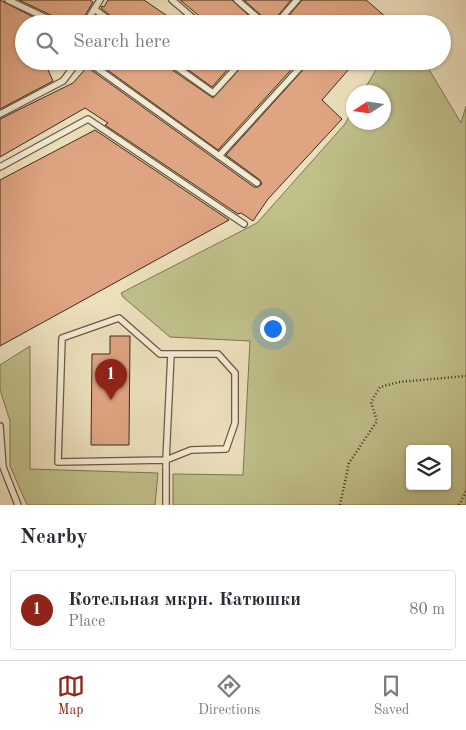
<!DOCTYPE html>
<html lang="en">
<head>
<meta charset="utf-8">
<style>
  body { margin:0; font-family:"Old Standard TT",serif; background:#f7f7f7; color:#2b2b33 }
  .controls { position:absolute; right:15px; bottom:15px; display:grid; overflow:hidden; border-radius:5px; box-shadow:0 1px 4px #0004 }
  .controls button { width:45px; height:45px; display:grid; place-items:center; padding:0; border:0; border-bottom:1px solid #e1e1e2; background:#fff; color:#2b2b33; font:25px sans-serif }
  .compass { position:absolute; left:346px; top:85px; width:45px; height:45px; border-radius:50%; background:#fff; box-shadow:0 1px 4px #0004; rotate:258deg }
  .you { position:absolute; left:272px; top:328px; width:18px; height:18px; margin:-12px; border:4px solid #fff; border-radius:50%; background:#1a73e8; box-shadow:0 0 0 8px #1a73e833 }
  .badge { display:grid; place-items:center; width:32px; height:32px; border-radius:50%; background:#8f2418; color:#fff; font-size:16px; font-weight:700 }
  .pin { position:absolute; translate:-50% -41px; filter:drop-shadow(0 1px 2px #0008) }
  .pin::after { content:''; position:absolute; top:26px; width:18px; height:15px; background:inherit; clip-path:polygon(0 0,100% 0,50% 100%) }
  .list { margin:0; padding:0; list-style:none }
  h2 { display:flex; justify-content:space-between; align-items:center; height:65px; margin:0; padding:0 20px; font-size:21px }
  h2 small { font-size:16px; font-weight:400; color:#7c7c81 }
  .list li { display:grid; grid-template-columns:32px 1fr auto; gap:15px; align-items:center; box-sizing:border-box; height:80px; margin:0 10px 10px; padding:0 10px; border:1px solid #e1e1e2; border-radius:5px }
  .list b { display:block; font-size:19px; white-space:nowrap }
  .list p { margin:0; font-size:16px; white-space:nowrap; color:#7c7c81 }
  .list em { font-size:16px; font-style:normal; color:#7c7c81 }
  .icon { flex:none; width:28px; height:28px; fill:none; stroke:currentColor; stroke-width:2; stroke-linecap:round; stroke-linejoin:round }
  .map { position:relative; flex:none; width:466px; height:505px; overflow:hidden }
  .search { position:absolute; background:#fff; box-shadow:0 1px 4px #0004; left:15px; right:15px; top:15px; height:55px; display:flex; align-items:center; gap:12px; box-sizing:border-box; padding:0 18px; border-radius:28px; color:#7c7c81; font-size:19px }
  .sheet { height:155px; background:#fff }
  nav { display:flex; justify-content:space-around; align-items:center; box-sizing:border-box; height:70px; border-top:1px solid #e1e1e2; background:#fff; font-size:14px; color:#7c7c81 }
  nav a { display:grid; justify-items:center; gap:2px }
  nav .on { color:#8f2418 }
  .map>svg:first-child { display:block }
  .green { fill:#c0c08b; stroke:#7f7653; fill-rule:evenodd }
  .building { fill:#dfa482; stroke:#3e2c1b }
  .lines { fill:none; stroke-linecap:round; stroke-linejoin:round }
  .service-casing { stroke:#6a5943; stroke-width:8 }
  .path { stroke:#3e2c1b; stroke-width:2.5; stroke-dasharray:1 2.5; stroke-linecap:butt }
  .service { stroke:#f3ead3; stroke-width:5.5 }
</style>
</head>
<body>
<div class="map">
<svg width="466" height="505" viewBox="0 0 466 505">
  <rect width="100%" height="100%" fill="#ecdfbc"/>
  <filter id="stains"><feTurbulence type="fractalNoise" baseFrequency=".004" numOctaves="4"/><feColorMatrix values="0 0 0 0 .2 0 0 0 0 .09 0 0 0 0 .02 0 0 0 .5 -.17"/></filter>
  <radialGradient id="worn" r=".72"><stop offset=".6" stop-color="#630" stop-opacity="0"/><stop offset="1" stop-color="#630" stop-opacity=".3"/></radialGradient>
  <g class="green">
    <path d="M 381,61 L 424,61 L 461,123 L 466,106 L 466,505 L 173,505 L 173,474 L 243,475 L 250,341 L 170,337 L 123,297 L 121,293 L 257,223 L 345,124 L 353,109 L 354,122 L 384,122 L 384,92 L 363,92 ZM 410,449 L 447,449 L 447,486 L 410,486 Z"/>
    <polygon points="30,346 30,469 158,473 155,505 27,505 10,466 10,421 0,390 0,365"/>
  </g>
  <g class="building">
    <polygon points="0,0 47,24 24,24 24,61 44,61 53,81 0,109"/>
    <polygon points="19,0 90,0 93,2 80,24 64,24 61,20"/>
    <polygon points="108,0 144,0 179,24 120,24 101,8 102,6 104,7"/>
    <polygon points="180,0 232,0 258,24 209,24"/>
    <polygon points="244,0 291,0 271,24"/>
    <polygon points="302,0 366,0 394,24 282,24"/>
    <polygon points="95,61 163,61 165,65 213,98 247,61 299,61 218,150"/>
    <polygon points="176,61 235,61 212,87"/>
    <polygon points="311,61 356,61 322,100 342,119 268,199 253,221 241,213 238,214 105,125 108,123 85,108 0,157 0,119 73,83 87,67 254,187 258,187 262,184 260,180 226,155"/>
    <polygon points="95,130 229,220 0,346 0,180"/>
    <polygon points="110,336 130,336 129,445 91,445 92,354 110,354"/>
  </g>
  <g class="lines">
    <g class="service-casing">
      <g id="service">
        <polyline points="8,0 59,24"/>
        <polyline points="172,0 200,24"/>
        <polyline points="237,0 265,24"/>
        <polyline points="94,9 115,24"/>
        <polyline points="85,24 100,0"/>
        <polyline points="276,24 297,0"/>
        <polyline points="87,61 257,183"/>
        <polyline points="168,61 213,93 242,61"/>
        <polyline points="0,114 63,81 78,61"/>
        <polyline points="219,156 306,61"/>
        <polyline points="0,167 88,119 244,224"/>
        <polyline points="0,426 3,467 18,505"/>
        <polyline points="166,505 166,460 191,450 226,449 235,423 235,373 218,354 160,354 119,318 62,338 58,462 166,460 171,354"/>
      </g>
    </g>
    <g class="path">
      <polyline points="340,505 349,463 377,421 371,402 380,387 399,382 466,376"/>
      <polyline points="459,505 466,491"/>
    </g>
    <use href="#service" class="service"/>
  </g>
  <rect width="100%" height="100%" filter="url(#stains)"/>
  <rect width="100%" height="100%" fill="url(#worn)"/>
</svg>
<div class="controls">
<button><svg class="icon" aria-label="layers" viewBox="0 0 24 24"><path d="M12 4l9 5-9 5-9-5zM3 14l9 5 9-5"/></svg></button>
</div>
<svg class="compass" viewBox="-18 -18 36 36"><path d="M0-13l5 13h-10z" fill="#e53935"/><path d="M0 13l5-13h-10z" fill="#7c7c81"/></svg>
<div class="you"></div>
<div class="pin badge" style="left:111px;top:400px">1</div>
<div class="search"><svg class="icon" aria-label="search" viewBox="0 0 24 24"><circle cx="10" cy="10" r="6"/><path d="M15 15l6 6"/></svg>Search here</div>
</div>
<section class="sheet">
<h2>Nearby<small></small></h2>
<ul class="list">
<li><span class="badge">1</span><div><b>Котельная мкрн. Катюшки</b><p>Place</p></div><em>80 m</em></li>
</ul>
</section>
<nav>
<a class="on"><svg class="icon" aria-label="map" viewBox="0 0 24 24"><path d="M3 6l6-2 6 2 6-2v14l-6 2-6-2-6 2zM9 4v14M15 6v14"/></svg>Map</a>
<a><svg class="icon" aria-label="directions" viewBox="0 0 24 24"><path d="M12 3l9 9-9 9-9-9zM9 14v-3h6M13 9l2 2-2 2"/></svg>Directions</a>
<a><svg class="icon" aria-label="saved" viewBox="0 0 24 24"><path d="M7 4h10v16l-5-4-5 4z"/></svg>Saved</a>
</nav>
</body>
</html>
